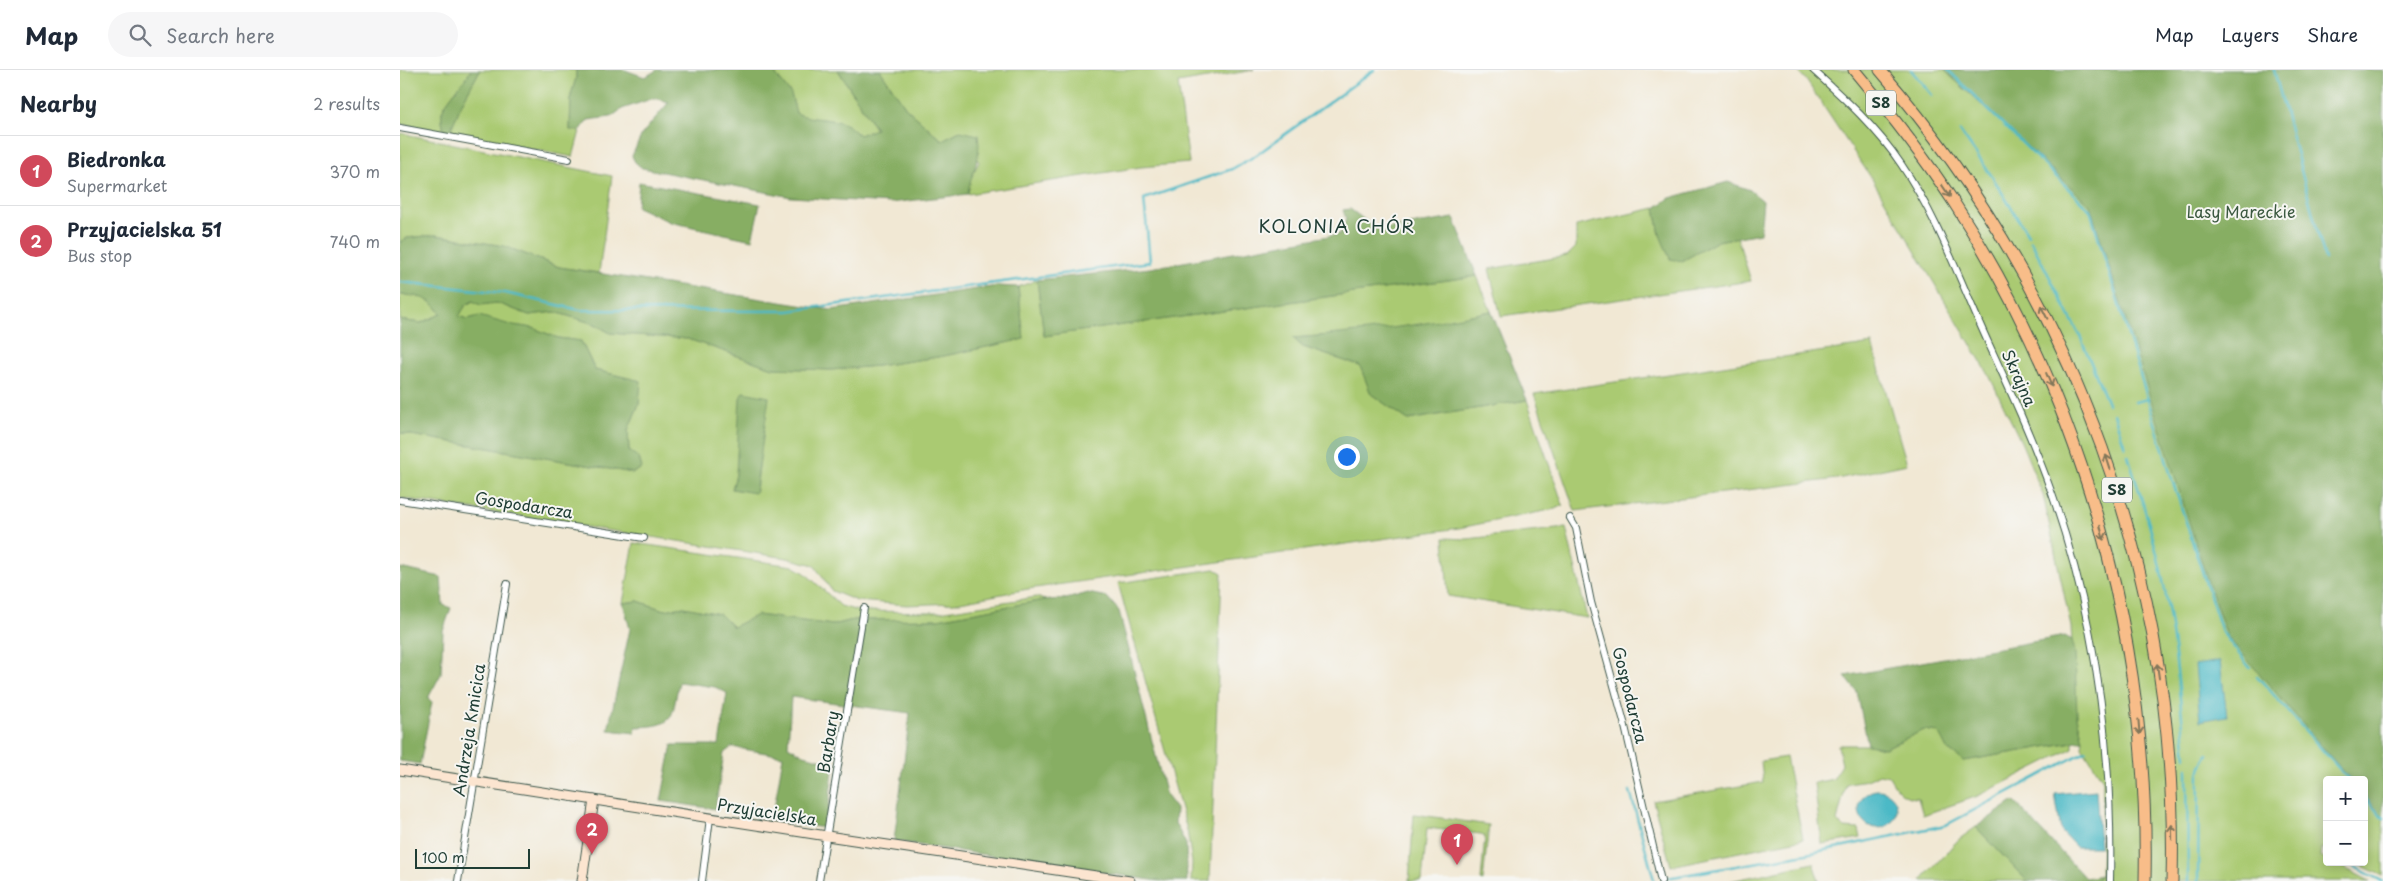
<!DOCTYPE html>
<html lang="en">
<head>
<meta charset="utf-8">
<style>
  body { margin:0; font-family:"Playpen Sans",sans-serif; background:#f6f6f7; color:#1f2937 }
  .controls { position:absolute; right:15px; bottom:15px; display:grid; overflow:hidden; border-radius:5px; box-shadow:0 2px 12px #0003 }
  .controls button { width:45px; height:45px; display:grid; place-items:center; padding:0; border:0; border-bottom:1px solid #e0e1e3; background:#fff; color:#1f2937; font:25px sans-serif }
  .scale { position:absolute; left:15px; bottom:12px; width:115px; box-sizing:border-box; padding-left:5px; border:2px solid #1f3d34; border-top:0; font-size:14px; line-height:18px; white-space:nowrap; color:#1f3d34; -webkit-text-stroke:4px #f6f6f2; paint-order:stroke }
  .you { position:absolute; left:946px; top:386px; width:18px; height:18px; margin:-12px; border:4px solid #fff; border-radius:50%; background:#1a73e8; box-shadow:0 0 0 8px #1a73e833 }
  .badge { display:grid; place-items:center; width:32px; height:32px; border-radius:50%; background:#d1495b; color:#fff; font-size:16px; font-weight:700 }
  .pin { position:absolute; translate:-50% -41px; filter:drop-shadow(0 1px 2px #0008) }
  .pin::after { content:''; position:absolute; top:26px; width:18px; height:15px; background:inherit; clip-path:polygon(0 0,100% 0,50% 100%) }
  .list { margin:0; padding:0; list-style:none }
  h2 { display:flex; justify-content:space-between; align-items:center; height:65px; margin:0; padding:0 20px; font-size:21px }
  h2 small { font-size:16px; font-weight:400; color:#747a83 }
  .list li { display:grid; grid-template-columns:32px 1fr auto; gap:15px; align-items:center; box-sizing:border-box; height:70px; padding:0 20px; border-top:1px solid #e0e1e3 }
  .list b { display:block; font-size:19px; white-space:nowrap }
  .list p { margin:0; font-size:16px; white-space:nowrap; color:#747a83 }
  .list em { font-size:16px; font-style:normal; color:#747a83 }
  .icon { flex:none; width:28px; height:28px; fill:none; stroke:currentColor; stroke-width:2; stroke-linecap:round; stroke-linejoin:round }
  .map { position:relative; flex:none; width:1983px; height:811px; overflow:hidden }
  header { display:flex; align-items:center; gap:30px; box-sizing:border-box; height:70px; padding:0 25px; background:#fff; border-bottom:1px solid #e0e1e3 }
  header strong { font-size:24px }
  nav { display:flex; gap:28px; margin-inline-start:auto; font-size:18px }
  .search { width:350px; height:45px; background:#f6f6f7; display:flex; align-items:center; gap:12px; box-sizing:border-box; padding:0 18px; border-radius:28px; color:#747a83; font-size:19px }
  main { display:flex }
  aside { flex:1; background:#fff }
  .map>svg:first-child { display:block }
  .green { fill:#aaca72; stroke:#648453; fill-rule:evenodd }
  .forest { fill:#87ae64; stroke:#53764c }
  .water { fill:#4cb9c6; stroke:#367b7d }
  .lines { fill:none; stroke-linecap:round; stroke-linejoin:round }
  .stream { stroke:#4cb9c6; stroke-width:2.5 }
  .street-casing { stroke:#3e574c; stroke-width:8 }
  .secondary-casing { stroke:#3e574c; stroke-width:11 }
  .highway-casing { stroke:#3e574c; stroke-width:13 }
  .street { stroke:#fff; stroke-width:6 }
  .secondary { stroke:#fce5d0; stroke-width:9 }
  .highway { stroke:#f8bd89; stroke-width:11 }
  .oneway { stroke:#81775a }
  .labels { text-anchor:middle; stroke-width:4; stroke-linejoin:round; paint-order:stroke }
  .shield { fill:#f6f6f2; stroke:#60746d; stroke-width:1 }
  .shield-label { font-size:15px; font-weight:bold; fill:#1f3d34 }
  .park-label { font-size:16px; fill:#3b5940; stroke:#f6f6f2 }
  .street-label { font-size:16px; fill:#1f3d34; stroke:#f6f6f2 }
  .neighbourhood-label { font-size:18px; letter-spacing:1px; fill:#1f3d34; stroke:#f6f6f2 }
</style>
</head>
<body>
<header>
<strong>Map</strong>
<div class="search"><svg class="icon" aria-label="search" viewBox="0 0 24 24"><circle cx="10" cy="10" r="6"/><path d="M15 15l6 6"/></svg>Search here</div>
<nav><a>Map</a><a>Layers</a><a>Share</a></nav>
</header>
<main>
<aside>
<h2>Nearby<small>2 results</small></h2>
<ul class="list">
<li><span class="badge">1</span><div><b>Biedronka</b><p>Supermarket</p></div><em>370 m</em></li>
<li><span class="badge">2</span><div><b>Przyjacielska 51</b><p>Bus stop</p></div><em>740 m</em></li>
</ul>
</aside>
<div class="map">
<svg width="1983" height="811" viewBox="0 0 1983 811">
  <rect width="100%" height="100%" fill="#f6f6f2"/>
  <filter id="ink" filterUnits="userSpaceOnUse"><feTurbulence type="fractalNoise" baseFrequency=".02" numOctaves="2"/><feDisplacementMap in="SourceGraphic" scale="10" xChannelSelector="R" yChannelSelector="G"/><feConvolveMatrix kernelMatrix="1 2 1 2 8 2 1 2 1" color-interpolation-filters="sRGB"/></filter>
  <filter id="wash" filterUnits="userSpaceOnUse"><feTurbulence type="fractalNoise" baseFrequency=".0096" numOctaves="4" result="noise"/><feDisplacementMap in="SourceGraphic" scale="20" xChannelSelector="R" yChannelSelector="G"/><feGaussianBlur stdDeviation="1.12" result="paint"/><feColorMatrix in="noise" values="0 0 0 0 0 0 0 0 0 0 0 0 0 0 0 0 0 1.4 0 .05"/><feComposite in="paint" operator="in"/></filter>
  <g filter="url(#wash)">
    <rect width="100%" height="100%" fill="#f1e8d4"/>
    <g class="green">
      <path d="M 0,0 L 71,0 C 64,13 45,30 42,42 C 41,47 43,56 44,62 L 0,54 Z"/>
      <polygon points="80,0 176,0 176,8 171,25 170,60 180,61 173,87 49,63 63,31"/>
      <polygon points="372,0 438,0 476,60 459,65 447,55 424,49 409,49 396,43 391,24"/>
      <polygon points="480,0 854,0 778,13 789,93 741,97 568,124 570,109 579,92 560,61 542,70 506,38"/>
      <polygon points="1397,0 1544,0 1690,135 1820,547 1851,593 1951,710 1927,710 1927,780 1921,778 1920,787 1927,790 1927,792 1932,792 1970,811 1696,811 1701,805 1703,710 1682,677 1683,670 1677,647 1671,557 1643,425 1622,374 1589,305 1472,109 1406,10"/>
      <polygon points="0,63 212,106 199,203 159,197 104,176 36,165 7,168 0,172"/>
      <polygon points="1255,138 1260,165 1282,191 1318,171 1337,167 1351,211 1101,246 1089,199 1167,186 1176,177 1176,156"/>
      <path d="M 1077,206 L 1091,241 L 1037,253 L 963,263 L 893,268 L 903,277 L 960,296 L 971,324 L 1008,350 L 1127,330 L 1163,435 L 1155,439 L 1059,458 L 628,519 L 555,533 L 507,535 L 457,531 L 432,521 L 414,495 L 387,488 L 0,428 L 0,363 L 233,403 L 242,398 L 239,388 L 229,381 L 228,360 L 239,334 L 240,311 L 195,300 L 181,271 L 158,268 L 133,258 L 67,249 L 59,246 L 66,235 L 73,231 L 80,235 L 97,233 L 129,245 L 155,242 L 195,254 L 210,263 L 288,269 L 373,298 L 431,300 L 477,296 L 544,286 L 624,269 L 618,217 L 637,210 L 644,266 ZM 362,370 L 356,422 L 332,419 L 336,405 L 338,374 Z"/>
      <path d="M 0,225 C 18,225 32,228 41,244 L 21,253 L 0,250 Z"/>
      <polygon points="1472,274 1507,394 1437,409 1175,441 1134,324"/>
      <polygon points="1166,458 1187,548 1048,526 1044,468 1067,469"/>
      <polygon points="234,473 393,496 405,503 441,536 458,541 539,542 637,527 644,530 666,529 644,530 538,549 453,550 433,555 358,545 333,557 319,544 284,537 264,540 238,531 223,533"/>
      <polygon points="815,499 822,503 810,811 791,811 792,793 787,760 718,513"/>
      <path d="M 1524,660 L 1539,662 L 1547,679 L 1564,691 L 1673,672 L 1673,678 L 1578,726 L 1523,745 L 1518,728 C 1502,728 1496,719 1489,706 L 1479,704 C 1463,714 1461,709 1446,714 L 1437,751 L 1444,758 L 1459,759 L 1461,768 L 1422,774 L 1414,713 L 1433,709 L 1442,695 L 1438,675 L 1468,675 L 1485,678 Z"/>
      <polygon points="1386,687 1403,769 1271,796 1253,731 1363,712 1361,691"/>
      <polygon points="1964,725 1983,747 1983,806 1954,792 1964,792"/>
      <polygon points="1014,744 1089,755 1083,811 1081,810 1085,766 1081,764 1027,758 1022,811 1009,811"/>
      <polygon points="1576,757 1627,811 1523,811 1522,809 1558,770"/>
      <polygon points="1413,793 1419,811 1331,811"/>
    </g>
    <g class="forest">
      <path d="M 71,0 L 80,0 L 63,31 L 49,63 L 44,62 C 43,56 41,47 42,42 C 45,30 64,13 71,0 Z"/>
      <path d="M 176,0 L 225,0 L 245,7 L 257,0 L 372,0 L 391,24 L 396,43 C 413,51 432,47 447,55 C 451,57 455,62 459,65 L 476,59 L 438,0 L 480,0 L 506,38 L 542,70 L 560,61 L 578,65 C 582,91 571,100 568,124 L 490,133 L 391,127 L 242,98 L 235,92 L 232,86 L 242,64 L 269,32 L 254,28 L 222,39 L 211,47 L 188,50 L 180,61 L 170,60 L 171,25 L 176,8 Z"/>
      <polygon points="1544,0 1983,0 1983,747 1964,725 1964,710 1951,710 1827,566 1806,506 1690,135"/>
      <polygon points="239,112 360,134 352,170 270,152 237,137"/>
      <polygon points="1328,112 1350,120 1363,131 1360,163 1318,171 1282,191 1270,189 1260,165 1255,138 1270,128"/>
      <polygon points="950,139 978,160 1054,148 1077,206 644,266 637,210 750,198 940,164 946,149 943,140"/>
      <path d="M 35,165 L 104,176 L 159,197 L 431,240 L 598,216 L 618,217 L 624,269 L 544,286 L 477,296 L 431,300 L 373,298 L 288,269 L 210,263 L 195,254 L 155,242 L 129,245 L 97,233 L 80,235 L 73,231 L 66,235 L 59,246 L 67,249 L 79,246 L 107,254 L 133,258 L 158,268 L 181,271 L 195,300 L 241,311 L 239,334 L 228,360 L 229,381 L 239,388 L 242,398 L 233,403 L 0,363 L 0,250 L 21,253 L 41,244 C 32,228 17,225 0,225 L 0,172 L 7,168 Z"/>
      <path d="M 1091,241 L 1127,330 L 1008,350 L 971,324 L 960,296 L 903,277 L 893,268 C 960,263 1025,255 1091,241 Z"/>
      <polygon points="343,322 369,327 355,423 332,419 336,405 340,328"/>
      <polygon points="0,498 41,507 43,535 51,538 43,561 41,604 28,628 32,632 20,694 0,691"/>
      <path d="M 688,523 L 707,527 L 719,541 L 766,726 L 776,739 L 775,753 L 786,774 L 787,811 L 758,811 L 494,771 L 510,643 L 391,627 L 388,676 L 404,685 L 434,693 L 426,758 L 372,751 L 383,686 L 332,677 L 324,683 L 315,739 L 261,731 L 272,675 L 319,675 L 327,623 L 315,617 L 279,612 C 271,648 277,656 236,657 L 235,663 L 208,660 L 230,559 L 223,533 L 238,531 L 264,540 L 284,537 L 320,544 L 333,557 L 357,545 L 433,555 L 453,550 L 538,549 L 644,530 L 666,529 Z"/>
      <polygon points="1665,566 1672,570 1675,582 1677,647 1683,670 1564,691 1547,679 1538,662 1524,660 1485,678 1468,675 1457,622 1445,606"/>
      <polygon points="1614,731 1685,808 1701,805 1696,811 1627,811 1576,757"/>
    </g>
    <g class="water">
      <polygon points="1820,591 1827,646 1800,651 1795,595"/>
      <polygon points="1696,720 1700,777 1676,777 1661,761 1655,724"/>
      <circle cx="1478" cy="739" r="19"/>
    </g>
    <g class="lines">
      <g class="stream">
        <polyline points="1511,0 1532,25"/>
        <polyline points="1548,0 1690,140 1771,406 1822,562 1850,598"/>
        <polyline points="1874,0 1925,189"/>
        <polyline points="1560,61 1593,108 1628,165"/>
        <polyline points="1631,171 1680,266 1708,334"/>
        <polyline points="0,212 105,223 180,240 388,241 750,192 744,129 832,99 855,86 974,0"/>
        <polyline points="1735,332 1748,329"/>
        <polyline points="1714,344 1725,377"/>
        <path d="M 1728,385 C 1737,415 1747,445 1755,476 C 1773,545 1779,617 1786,687"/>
        <polyline points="1857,606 1949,710"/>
        <polyline points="1787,698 1788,811"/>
        <polyline points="1230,721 1254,810"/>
        <polyline points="1964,727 1983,748"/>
        <polyline points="1925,782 1927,783"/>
        <polyline points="1945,792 1982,811"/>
        <polyline points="1267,808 1406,784 1546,755 1686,681"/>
        <polyline points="1798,811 1799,705 1801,696 1808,684"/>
      </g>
    </g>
  </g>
  <g filter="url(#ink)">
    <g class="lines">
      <g class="street-casing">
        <g id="street">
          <path d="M 1413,0 C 1445,29 1477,58 1501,94 C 1538,148 1560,211 1587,270 C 1610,320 1633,370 1651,421 C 1695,546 1713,679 1710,811"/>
          <polyline points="0,58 169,89"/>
          <polyline points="0,430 244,468"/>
          <polyline points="1170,448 1176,458 1191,532 1224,652 1261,811"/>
          <polyline points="58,811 107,514"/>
          <polyline points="302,811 310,748"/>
          <polyline points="419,811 464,538"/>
        </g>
      </g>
      <g class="secondary-casing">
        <g id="secondary">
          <polyline points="0,700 427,766 730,811"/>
          <polyline points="182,811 194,730"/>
        </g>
      </g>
      <g class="highway-casing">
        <g id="highway">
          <path d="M 1454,0 C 1489,42 1523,85 1553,131 C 1684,332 1750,571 1745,811"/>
          <path d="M 1480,0 C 1675,225 1780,513 1772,811"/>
        </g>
      </g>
      <use href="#street" class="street"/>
      <use href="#secondary" class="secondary"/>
      <use href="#highway" class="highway"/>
    </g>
    <defs><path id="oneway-shaft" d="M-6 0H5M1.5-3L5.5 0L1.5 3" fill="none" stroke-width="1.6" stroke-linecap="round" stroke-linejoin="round" transform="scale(1.25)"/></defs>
    <g class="oneway">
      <use href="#oneway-shaft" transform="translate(1546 121) rotate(56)"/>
      <use href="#oneway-shaft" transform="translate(1644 242) rotate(-117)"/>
      <use href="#oneway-shaft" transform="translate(1649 310) rotate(68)"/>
      <use href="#oneway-shaft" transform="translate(1708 392) rotate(-108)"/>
      <use href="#oneway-shaft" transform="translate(1702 463) rotate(76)"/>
      <use href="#oneway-shaft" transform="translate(1758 601) rotate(-98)"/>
      <use href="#oneway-shaft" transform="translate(1739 657) rotate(85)"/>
      <use href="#oneway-shaft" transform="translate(1772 762) rotate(-91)"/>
    </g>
  </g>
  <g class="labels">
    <g class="shield">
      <rect x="1466" y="20.5" width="30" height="25" rx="4"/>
      <rect x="1702" y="407.5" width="30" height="25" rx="4"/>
    </g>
    <g class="shield-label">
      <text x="1481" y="38">S8</text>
      <text x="1717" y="425">S8</text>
    </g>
    <g class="park-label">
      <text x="1841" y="148">Lasy Mareckie</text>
    </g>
    <g class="street-label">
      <text transform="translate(1619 308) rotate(66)" y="6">Skrajna</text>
      <text transform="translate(124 435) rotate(9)" y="6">Gospodarcza</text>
      <text transform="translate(1230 625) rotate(76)" y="6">Gospodarcza</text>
      <text transform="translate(69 660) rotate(-81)" y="6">Andrzeja Kmicica</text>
      <text transform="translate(428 672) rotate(-81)" y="6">Barbary</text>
      <text transform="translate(367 742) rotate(9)" y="6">Przyjacielska</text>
    </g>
    <g class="neighbourhood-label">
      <text x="937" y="163">KOLONIA CHÓR</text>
    </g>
  </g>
</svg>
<div class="controls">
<button>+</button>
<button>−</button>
</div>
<div class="scale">100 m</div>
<div class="you"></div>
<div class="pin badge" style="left:1057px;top:795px">1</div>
<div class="pin badge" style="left:192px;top:784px">2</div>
</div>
</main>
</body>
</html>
